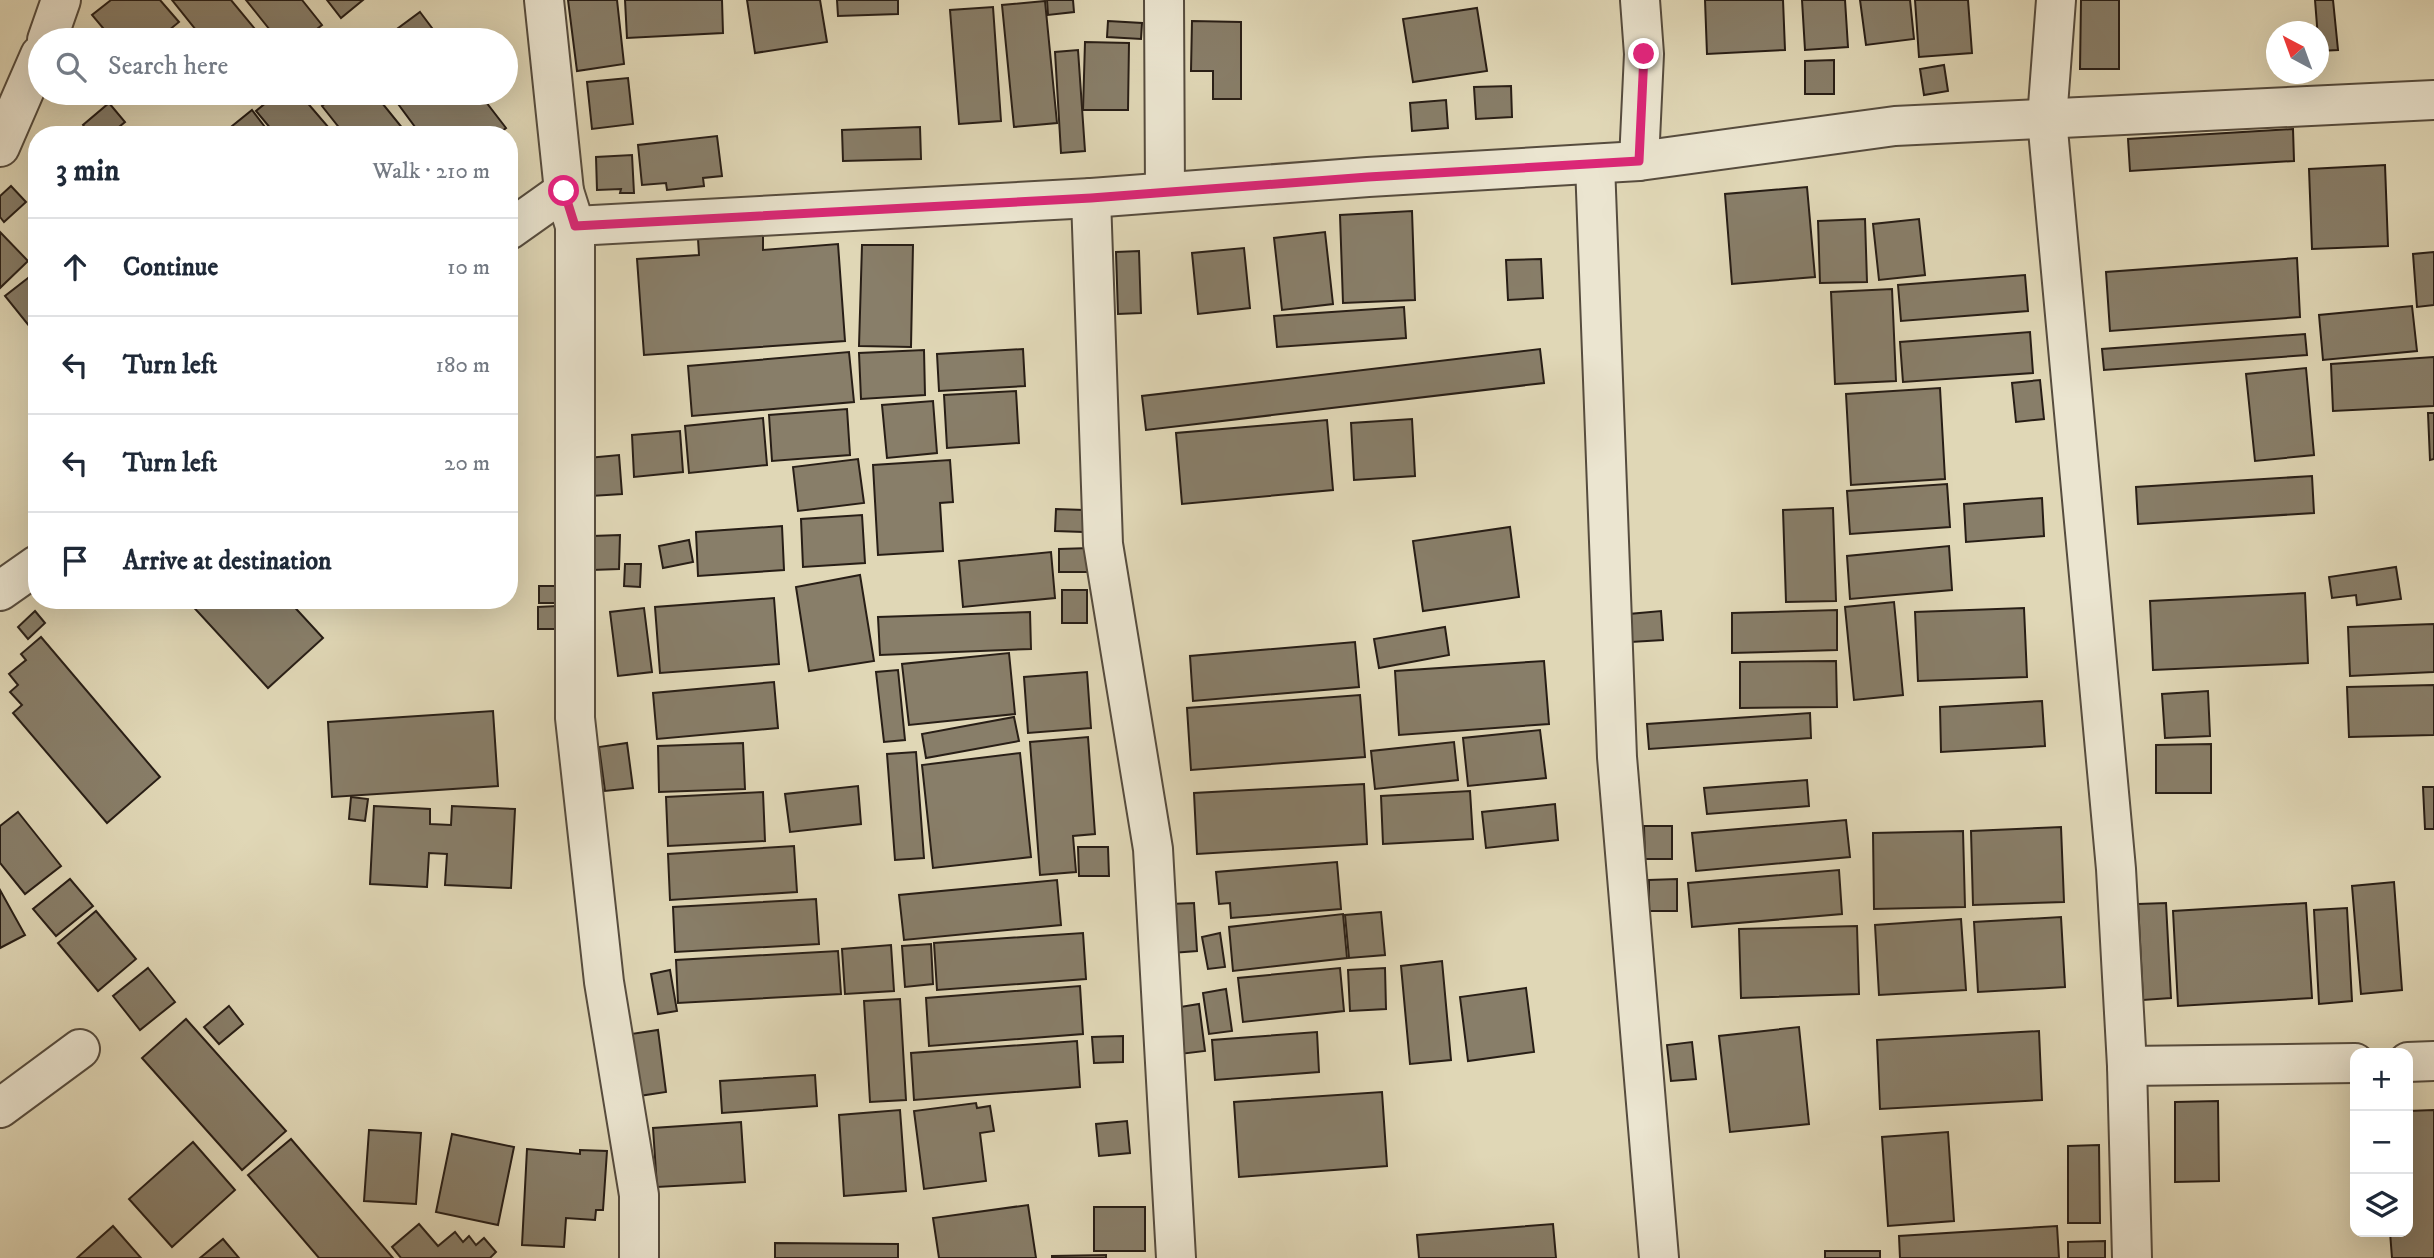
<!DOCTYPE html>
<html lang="en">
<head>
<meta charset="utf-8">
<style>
  body { margin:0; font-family:"IM FELL DW Pica",serif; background:#f2f2f3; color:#1f2937 }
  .controls { position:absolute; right:21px; bottom:21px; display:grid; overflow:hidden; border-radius:14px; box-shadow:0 7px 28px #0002 }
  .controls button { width:63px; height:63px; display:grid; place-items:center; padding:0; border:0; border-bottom:2px solid #e0e1e3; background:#fff; color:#1f2937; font:35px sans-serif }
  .compass { position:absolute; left:2266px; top:21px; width:63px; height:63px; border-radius:50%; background:#fff; box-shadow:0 7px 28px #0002; rotate:319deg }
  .stop { position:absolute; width:21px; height:21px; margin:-16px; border:5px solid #db2777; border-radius:50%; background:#fff }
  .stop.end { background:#db2777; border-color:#fff; box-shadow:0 2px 7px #0008 }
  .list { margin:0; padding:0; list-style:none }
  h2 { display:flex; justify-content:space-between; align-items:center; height:91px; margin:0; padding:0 28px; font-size:30px }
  h2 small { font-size:23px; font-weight:400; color:#747a83 }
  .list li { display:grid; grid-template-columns:46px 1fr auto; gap:21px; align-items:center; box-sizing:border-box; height:98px; padding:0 28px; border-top:2px solid #e0e1e3 }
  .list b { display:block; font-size:26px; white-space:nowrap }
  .list em { font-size:23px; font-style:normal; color:#747a83 }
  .icon { flex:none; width:38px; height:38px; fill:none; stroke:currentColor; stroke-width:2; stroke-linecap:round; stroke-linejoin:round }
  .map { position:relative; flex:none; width:2434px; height:1258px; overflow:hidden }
  .search { position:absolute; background:#fff; box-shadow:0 7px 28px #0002; left:28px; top:28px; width:490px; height:77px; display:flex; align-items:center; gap:18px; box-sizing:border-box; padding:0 24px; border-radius:38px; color:#747a83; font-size:26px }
  .panel { position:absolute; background:#fff; box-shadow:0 7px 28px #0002; left:28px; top:126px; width:490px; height:483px; border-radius:28px }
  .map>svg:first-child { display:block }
  .building { fill:#887e69; stroke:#281e16; stroke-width:2 }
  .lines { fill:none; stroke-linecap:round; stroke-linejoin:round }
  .street-casing { stroke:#564c3e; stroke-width:42 }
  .street { stroke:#ebe5d0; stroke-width:38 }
  .route { stroke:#db2777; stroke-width:9 }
</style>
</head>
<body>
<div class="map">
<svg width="2434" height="1258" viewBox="0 0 2434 1258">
  <rect width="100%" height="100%" fill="#e0d7b6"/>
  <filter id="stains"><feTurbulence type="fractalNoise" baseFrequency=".00286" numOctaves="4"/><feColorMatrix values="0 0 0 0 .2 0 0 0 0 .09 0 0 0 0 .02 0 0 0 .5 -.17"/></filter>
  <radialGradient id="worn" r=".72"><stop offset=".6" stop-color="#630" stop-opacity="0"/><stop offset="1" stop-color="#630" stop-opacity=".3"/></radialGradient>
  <g class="building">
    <polygon points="111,0 160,0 179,22 157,40 113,40 92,15"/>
    <polygon points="172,0 231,0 264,40 204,40"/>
    <polygon points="246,0 302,0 322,25 303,40 278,40"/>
    <polygon points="327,0 363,0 341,18"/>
    <polygon points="568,0 617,0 624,64 577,71"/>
    <polygon points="625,0 722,0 723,33 627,38"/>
    <polygon points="747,0 820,0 827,42 755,53"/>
    <polygon points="837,0 898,0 898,14 838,16"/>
    <polygon points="1047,0 1073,0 1074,12 1048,15"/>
    <polygon points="1705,0 1783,0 1785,50 1707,54"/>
    <polygon points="1802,0 1845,0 1848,47 1805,50"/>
    <polygon points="1860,0 1910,0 1914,39 1866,45"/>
    <polygon points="1915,0 1968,0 1972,53 1919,57"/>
    <polygon points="2081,0 2119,0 2119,69 2080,69"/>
    <polygon points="2315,0 2333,0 2338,50 2319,51"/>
    <polygon points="1045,1 1057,123 1014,127 1002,5"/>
    <polygon points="993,7 1001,121 959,124 950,10"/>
    <polygon points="1477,8 1487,71 1413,82 1403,19"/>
    <polygon points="420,12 441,40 382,40"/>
    <polygon points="1108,21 1142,23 1141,39 1107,37"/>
    <polygon points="1192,21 1241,22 1241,99 1213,99 1213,71 1191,71"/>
    <polygon points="1085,42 1129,43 1128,110 1083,110"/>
    <polygon points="1078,50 1085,151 1061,153 1055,52"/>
    <polygon points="1834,60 1834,94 1805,94 1805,61"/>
    <polygon points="1944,65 1948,91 1924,95 1920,69"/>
    <polygon points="628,78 633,124 592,129 587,82"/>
    <polygon points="1511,86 1512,117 1476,119 1474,87"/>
    <polygon points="278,93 299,93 335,135 276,135 256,111"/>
    <polygon points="339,93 374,93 408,135 345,135 322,106"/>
    <polygon points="390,93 479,93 506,128 497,135 421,135"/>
    <polygon points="1446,100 1448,128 1412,131 1410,103"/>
    <polygon points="109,103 125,122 109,135 91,135 83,125"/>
    <polygon points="252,110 271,135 221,135"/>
    <polygon points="920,127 921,159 843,161 842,130"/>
    <polygon points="2293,129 2294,161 2130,171 2128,139"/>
    <polygon points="717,136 722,176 703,178 704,186 667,190 666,183 642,185 638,145"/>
    <polygon points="632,155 634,193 620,193 621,189 597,190 596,157"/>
    <polygon points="2385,165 2388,246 2312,249 2309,169"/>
    <polygon points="11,186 26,202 4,222 0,217 0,196"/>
    <polygon points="1807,187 1815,277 1732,284 1725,194"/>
    <polygon points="1412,211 1415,300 1343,303 1340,215"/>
    <polygon points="1865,219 1867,282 1820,283 1818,221"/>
    <polygon points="1919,219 1925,275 1879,280 1873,224"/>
    <polygon points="0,232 28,261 0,288"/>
    <polygon points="1325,232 1333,304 1282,310 1274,238"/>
    <polygon points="763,234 763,250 838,244 845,341 644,355 637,259 699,255 698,239"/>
    <polygon points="862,245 913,245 911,347 859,346"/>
    <polygon points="1244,248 1250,308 1198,314 1192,253"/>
    <polygon points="1139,251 1141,313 1118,314 1116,252"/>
    <polygon points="2434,252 2434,305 2417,307 2413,254"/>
    <polygon points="2297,258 2300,317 2110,331 2106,272"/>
    <polygon points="1541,259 1543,298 1508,300 1506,260"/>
    <polygon points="37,271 37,329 34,332 5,296"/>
    <polygon points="2025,275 2028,311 1901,321 1898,285"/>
    <polygon points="1892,289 1896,381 1835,384 1831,292"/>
    <polygon points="2412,306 2417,351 2323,360 2319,315"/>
    <polygon points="1404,307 1406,338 1277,347 1274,316"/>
    <polygon points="2030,332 2033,373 1903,382 1900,342"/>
    <polygon points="2305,334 2307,355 2104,370 2102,349"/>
    <polygon points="1023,349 1025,386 939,391 937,354"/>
    <polygon points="1540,349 1544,383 1146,430 1142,396"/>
    <polygon points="924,350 925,395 861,399 859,353"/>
    <polygon points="849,352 854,402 692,416 688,366"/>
    <polygon points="2434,357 2434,406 2333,411 2331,364"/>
    <polygon points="2306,368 2314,455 2255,461 2246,374"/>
    <polygon points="2040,380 2044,419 2016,422 2012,383"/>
    <polygon points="1940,388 1945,479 1851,485 1846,394"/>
    <polygon points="1016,391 1019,443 947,448 944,395"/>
    <polygon points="933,401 937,453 887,458 882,405"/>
    <polygon points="847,409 850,455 772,461 769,415"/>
    <polygon points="2428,413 2434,413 2434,459 2430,460"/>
    <polygon points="763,418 767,465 689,473 685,426"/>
    <polygon points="1412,419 1415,476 1354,480 1351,423"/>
    <polygon points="1327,420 1333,490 1182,504 1176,433"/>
    <polygon points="680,431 683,472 634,477 632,435"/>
    <polygon points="619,455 622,494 591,496 588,458"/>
    <polygon points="858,459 864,503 798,511 793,467"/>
    <polygon points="950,460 953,502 940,503 943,551 878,555 873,465"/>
    <polygon points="2312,476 2314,513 2138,524 2136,487"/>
    <polygon points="1947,484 1950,527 1850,534 1847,491"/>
    <polygon points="2042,498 2044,536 1966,542 1964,504"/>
    <polygon points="1833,508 1836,601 1786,602 1783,510"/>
    <polygon points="1056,509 1084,510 1083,532 1055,531"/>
    <polygon points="862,515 865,563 803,567 801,519"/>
    <polygon points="782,526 784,570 698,576 696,532"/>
    <polygon points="1510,527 1519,597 1423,611 1413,541"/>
    <polygon points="620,535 619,569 592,570 592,536"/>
    <polygon points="689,540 693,562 663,568 659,546"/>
    <polygon points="1949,546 1952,590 1850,599 1847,556"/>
    <polygon points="1090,548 1091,572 1059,572 1059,549"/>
    <polygon points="1051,552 1055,598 963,607 959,561"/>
    <polygon points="625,564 641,564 640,587 624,586"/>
    <polygon points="2396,567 2401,599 2357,605 2356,595 2332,598 2329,577"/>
    <polygon points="860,575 874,661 809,671 796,587"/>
    <polygon points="539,586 560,586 561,603 539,603"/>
    <rect x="1062" y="590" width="25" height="33"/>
    <polygon points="2305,593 2308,663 2153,670 2150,601"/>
    <polygon points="774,598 779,664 660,673 655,607"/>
    <polygon points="187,600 288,600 323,638 268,688"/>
    <polygon points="1894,602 1903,695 1854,700 1845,607"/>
    <polygon points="557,606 558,629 538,629 538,607"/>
    <polygon points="644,608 652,672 618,676 610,612"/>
    <polygon points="2024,608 2027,677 1918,681 1915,612"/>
    <polygon points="1837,610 1837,650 1732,653 1732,613"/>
    <polygon points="35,611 45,623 28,639 18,627"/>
    <polygon points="1661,611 1663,640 1631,642 1629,614"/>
    <polygon points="1030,612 1031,649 880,655 878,617"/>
    <polygon points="2434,624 2434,672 2350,676 2348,627"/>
    <polygon points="1445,627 1449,655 1379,668 1374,639"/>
    <polygon points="41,637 160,777 107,823 13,713 22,705 10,692 18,685 9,674 26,660 21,654"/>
    <polygon points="1355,642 1359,687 1193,701 1190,656"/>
    <polygon points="1009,653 1015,714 909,725 902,664"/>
    <polygon points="1544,661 1549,724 1399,735 1395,671"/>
    <polygon points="1836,661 1837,707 1740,708 1740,662"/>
    <polygon points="898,670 905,740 884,742 876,672"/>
    <polygon points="1087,672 1091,728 1028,733 1024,677"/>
    <polygon points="774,682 778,728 657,739 653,693"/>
    <polygon points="2434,685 2434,735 2349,737 2347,687"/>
    <polygon points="2208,691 2210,736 2165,738 2162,694"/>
    <polygon points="1360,695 1365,757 1191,770 1187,708"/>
    <polygon points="2042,701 2045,746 1941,752 1940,707"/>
    <polygon points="493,711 498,786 332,797 328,722"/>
    <polygon points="1810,713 1811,738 1649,749 1647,724"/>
    <polygon points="1014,717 1019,741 926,758 922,734"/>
    <polygon points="1540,730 1546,778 1468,786 1463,738"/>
    <polygon points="1088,737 1095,834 1073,836 1076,872 1040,875 1030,742"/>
    <polygon points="1454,742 1458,780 1375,789 1371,751"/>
    <polygon points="627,743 633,788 605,791 599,747"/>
    <polygon points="743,743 745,789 659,792 658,746"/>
    <polygon points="2211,744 2211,793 2156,793 2156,745"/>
    <polygon points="916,752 924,858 895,860 887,754"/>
    <polygon points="1020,753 1031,857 933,868 922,765"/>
    <polygon points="1807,780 1809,806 1707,814 1704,788"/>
    <polygon points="1364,784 1367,844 1197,854 1194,793"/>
    <polygon points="858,786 861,824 790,832 785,794"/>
    <polygon points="2423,787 2434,787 2434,829 2425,829"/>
    <polygon points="1470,791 1473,839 1383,844 1381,796"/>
    <polygon points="763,792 765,841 668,846 666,797"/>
    <polygon points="351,797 368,799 365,821 349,819"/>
    <polygon points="1555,804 1558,840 1486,848 1482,812"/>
    <polygon points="374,806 430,809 430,824 451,825 452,806 515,809 511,888 445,885 447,854 429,853 427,887 370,884"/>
    <polygon points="18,812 61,866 25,894 0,863 0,826"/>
    <polygon points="1846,820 1850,857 1696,871 1692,833"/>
    <polygon points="1644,826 1672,826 1672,859 1645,859"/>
    <polygon points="2061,827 2064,902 1973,905 1971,831"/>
    <polygon points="1963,831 1965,907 1874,909 1873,833"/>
    <polygon points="794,846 797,892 670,900 668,854"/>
    <polygon points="1078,847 1108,847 1109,876 1079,876"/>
    <polygon points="1337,862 1341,909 1231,918 1230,903 1219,904 1216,872"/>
    <polygon points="1839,870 1842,914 1692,927 1688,883"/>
    <polygon points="70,879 93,906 56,936 33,909"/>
    <polygon points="1677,879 1677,911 1649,911 1649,880"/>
    <polygon points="1057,880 1061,925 904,940 899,895"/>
    <polygon points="2394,882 2402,990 2361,994 2352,886"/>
    <polygon points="0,890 25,935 0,948"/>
    <polygon points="816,899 819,944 675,952 673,907"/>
    <polygon points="1194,903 1197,951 1172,953 1170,904"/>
    <polygon points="2166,903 2171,998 2143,1000 2138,904"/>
    <polygon points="2306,903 2312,998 2178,1006 2173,911"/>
    <polygon points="2347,908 2352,1001 2319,1004 2314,910"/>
    <polygon points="96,911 136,959 98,991 58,943"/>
    <polygon points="1381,912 1385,955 1349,958 1345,915"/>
    <polygon points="1343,914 1347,958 1233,971 1229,927"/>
    <polygon points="2061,917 2065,987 1978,992 1974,922"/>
    <polygon points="1961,919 1966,990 1879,995 1875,925"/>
    <polygon points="1857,926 1859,994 1741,998 1739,929"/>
    <polygon points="1083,933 1086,979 937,990 934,943"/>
    <polygon points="1220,933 1225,967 1208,969 1202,937"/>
    <polygon points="931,944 933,984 905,987 902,946"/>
    <polygon points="891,945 894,991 845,994 842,949"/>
    <polygon points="838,951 841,994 678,1003 676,960"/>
    <polygon points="1442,961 1451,1060 1410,1064 1401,966"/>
    <polygon points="148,968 175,1002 140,1030 113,996"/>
    <polygon points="1340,968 1344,1011 1243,1022 1238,978"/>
    <polygon points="1385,968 1386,1009 1350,1011 1348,970"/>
    <polygon points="670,970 677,1011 658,1014 651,974"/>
    <polygon points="1080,986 1083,1034 929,1046 926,998"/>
    <polygon points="1526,988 1534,1052 1468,1061 1460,997"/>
    <polygon points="1226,989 1232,1031 1209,1034 1203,993"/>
    <polygon points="900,999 906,1100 870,1102 864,1001"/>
    <polygon points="1199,1004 1205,1051 1180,1054 1174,1008"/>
    <polygon points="229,1006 243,1024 219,1044 204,1027"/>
    <polygon points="186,1019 286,1131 242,1170 142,1058"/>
    <polygon points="1799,1027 1809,1124 1730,1132 1719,1036"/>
    <polygon points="658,1030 666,1092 639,1096 631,1034"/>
    <polygon points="2039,1031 2042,1100 1880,1109 1877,1040"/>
    <polygon points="1317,1032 1319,1072 1215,1080 1212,1040"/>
    <polygon points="1123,1036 1123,1062 1094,1063 1092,1037"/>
    <polygon points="1077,1041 1080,1087 914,1100 911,1053"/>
    <polygon points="1692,1042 1696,1079 1671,1081 1667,1045"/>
    <polygon points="815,1075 817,1106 722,1113 720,1081"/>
    <polygon points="1382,1092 1387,1166 1239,1177 1234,1102"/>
    <polygon points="2218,1101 2219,1181 2175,1182 2175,1102"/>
    <polygon points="976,1103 977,1108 990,1106 994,1131 980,1133 986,1181 924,1189 914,1111"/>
    <polygon points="900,1110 906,1191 844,1196 839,1115"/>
    <polygon points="2434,1110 2434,1258 2392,1258 2390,1232 2408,1232 2408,1111"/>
    <polygon points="1127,1121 1130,1153 1099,1156 1096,1124"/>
    <polygon points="741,1122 745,1182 657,1187 653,1128"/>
    <polygon points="369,1130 421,1133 416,1204 364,1201"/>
    <polygon points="1948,1132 1954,1221 1888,1226 1882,1137"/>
    <polygon points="452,1134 514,1147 498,1225 436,1212"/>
    <polygon points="291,1139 393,1258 319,1258 248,1175"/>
    <polygon points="193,1142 235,1190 172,1247 129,1199"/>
    <polygon points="2099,1145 2100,1223 2068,1223 2068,1146"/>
    <polygon points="527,1149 580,1154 580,1150 607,1151 603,1210 596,1210 595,1220 566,1218 564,1247 522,1245"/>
    <polygon points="1028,1205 1036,1258 939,1258 933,1218"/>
    <rect x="1094" y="1207" width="51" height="44"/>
    <polygon points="419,1224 438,1246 455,1232 463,1242 469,1236 476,1245 484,1238 496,1252 490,1258 401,1258 392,1247"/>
    <polygon points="1553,1224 1556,1258 1419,1258 1417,1235"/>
    <polygon points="113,1226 141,1258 77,1258"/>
    <polygon points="2057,1226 2059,1258 1900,1258 1899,1236"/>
    <polygon points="223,1239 239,1258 200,1258"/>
    <polygon points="2105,1241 2105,1258 2068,1258 2068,1242"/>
    <polygon points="775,1243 898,1244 898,1258 775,1258"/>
    <rect x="1825" y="1251" width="55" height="7"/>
    <polygon points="1106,1255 1106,1258 1052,1258 1052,1256"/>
  </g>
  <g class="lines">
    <g class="street-casing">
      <g id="street">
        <polyline points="544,0 564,191 575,226 575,718 604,982 639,1195 639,1258"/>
        <polyline points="1164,0 1165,192"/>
        <polyline points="2056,0 2047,119 2116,869 2127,1066 2132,1258"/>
        <polyline points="47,40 61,0"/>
        <polyline points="0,147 40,55"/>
        <polyline points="1639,161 1644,54 1640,0"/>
        <polyline points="1595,164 1617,757 1659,1258"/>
        <polyline points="1091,198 1103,544 1153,849 1176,1258"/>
        <polyline points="575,226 1091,198 1368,177 1639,161 1895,126 2434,100"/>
        <polyline points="509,230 564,191"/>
        <polyline points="0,591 37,565"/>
        <polyline points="2408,1062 2434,1061"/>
        <polyline points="2127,1066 2355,1063"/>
        <polyline points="0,1108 80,1049"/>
      </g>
    </g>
    <use href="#street" class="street"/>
  </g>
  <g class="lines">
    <polyline class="route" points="564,191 575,226 1091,198 1368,177 1639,161 1644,54"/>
  </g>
  <rect width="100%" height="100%" filter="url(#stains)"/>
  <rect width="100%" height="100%" fill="url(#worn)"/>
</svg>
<div class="controls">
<button>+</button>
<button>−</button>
<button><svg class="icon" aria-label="layers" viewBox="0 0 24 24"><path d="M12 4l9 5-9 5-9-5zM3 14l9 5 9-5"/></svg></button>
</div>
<svg class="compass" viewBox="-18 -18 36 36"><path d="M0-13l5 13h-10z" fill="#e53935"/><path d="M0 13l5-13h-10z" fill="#747a83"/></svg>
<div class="stop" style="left:564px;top:191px"></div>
<div class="stop end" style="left:1644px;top:54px"></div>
<div class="search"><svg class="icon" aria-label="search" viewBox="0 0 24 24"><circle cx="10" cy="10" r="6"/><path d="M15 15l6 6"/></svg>Search here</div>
<section class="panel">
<h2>3 min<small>Walk · 210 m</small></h2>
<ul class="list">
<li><svg class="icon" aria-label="ahead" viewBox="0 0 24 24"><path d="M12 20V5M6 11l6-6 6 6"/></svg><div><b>Continue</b></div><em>10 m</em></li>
<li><svg class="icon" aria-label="left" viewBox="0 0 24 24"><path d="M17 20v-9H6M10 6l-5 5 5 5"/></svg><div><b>Turn left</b></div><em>180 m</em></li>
<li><svg class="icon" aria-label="left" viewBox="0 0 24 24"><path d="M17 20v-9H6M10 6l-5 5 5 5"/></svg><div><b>Turn left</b></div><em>20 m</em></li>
<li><svg class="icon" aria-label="arrive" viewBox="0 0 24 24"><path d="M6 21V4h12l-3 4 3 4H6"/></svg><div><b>Arrive at destination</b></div></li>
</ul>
</section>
</div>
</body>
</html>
